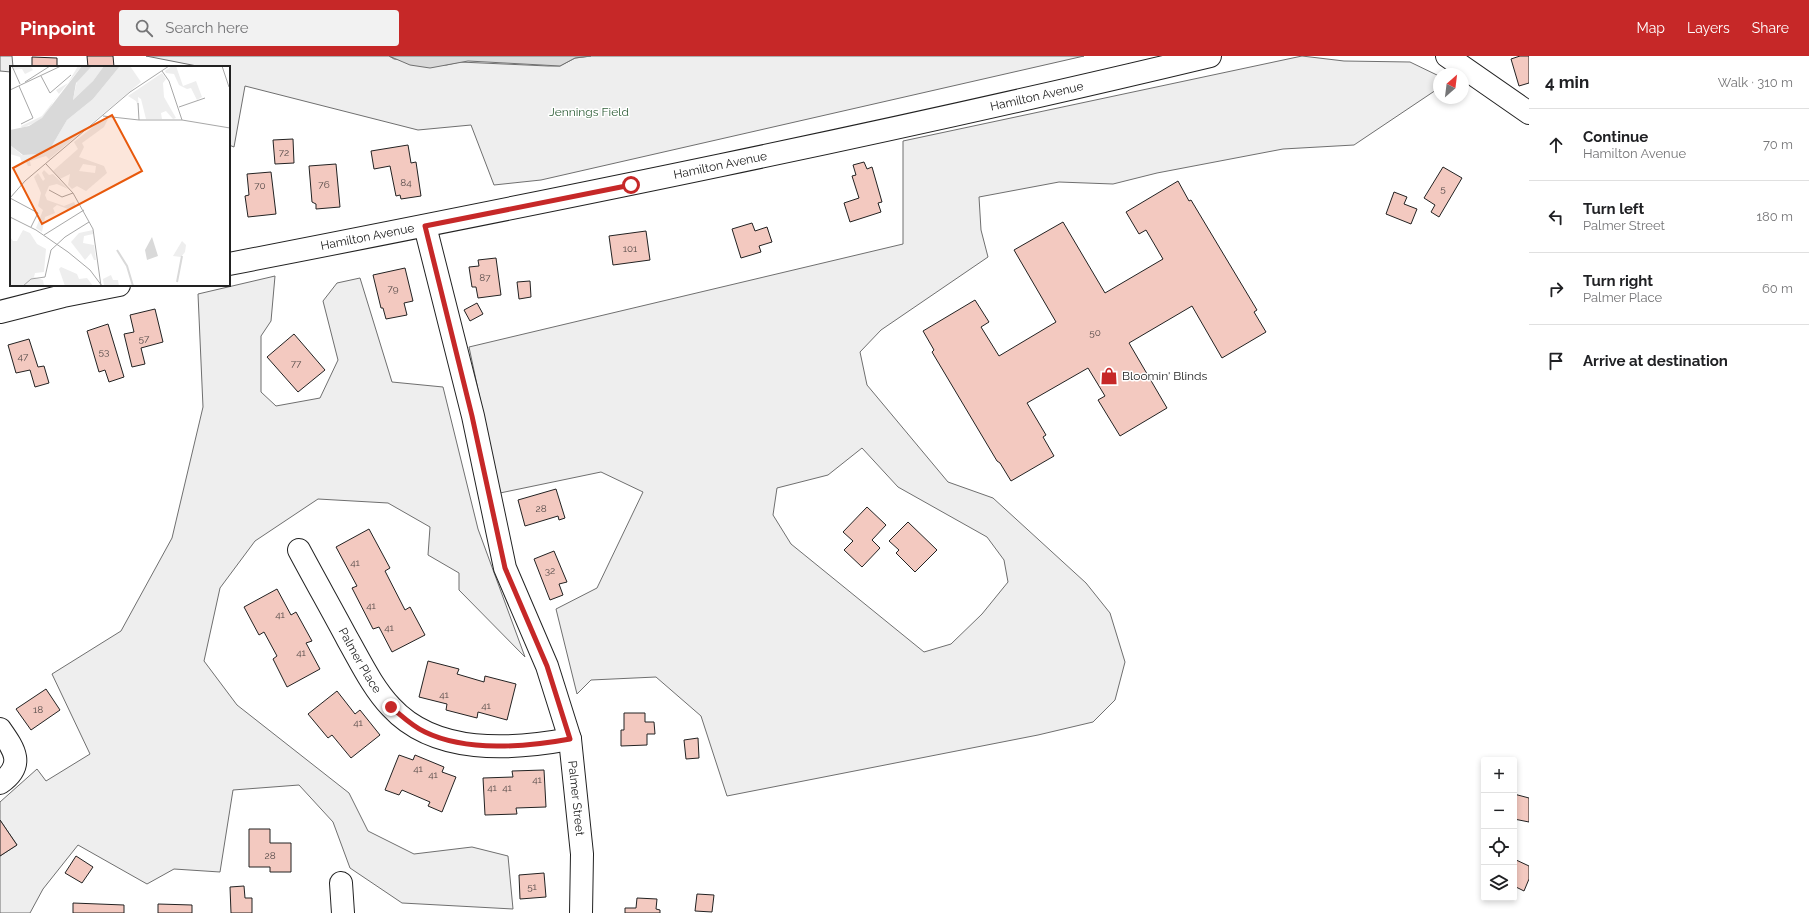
<!DOCTYPE html>
<html lang="en">
<head>
<meta charset="utf-8">
<style>
  body { margin:0; font-family:Raleway,sans-serif; background:#f2f2f2; color:#202124 }
  .controls { position:absolute; right:12px; bottom:12px; display:grid; overflow:hidden; border-radius:4px; box-shadow:0 2px 6px #0003 }
  .controls button { width:36px; height:36px; display:grid; place-items:center; padding:0; border:0; border-bottom:1px solid #e0e0e0; background:#fff; color:#202124; font:20px sans-serif }
  .compass { position:absolute; left:1433px; top:12px; width:36px; height:36px; border-radius:50%; background:#fff; box-shadow:0 2px 6px #0003; rotate:28deg }
  .stop { position:absolute; width:12px; height:12px; margin:-9px; border:3px solid #c62828; border-radius:50%; background:#fff }
  .stop.end { background:#c62828; border-color:#fff; box-shadow:0 1px 4px #0008 }
  .list { margin:0; padding:0; list-style:none }
  h2 { display:flex; justify-content:space-between; align-items:center; height:52px; margin:0; padding:0 16px; font-size:17px }
  h2 small { font-size:13px; font-weight:400; color:#757577 }
  .list li { display:grid; grid-template-columns:26px 1fr auto; gap:12px; align-items:center; box-sizing:border-box; height:72px; padding:0 16px; border-top:1px solid #e0e0e0 }
  .list b { display:block; font-size:15px; white-space:nowrap }
  .list p { margin:0; font-size:13px; white-space:nowrap; color:#757577 }
  .list em { font-size:13px; font-style:normal; color:#757577 }
  .icon { flex:none; width:22px; height:22px; fill:none; stroke:currentColor; stroke-width:2; stroke-linecap:round; stroke-linejoin:round }
  .map { position:relative; flex:none; width:1529px; height:857px; overflow:hidden }
  header { display:flex; align-items:center; gap:24px; box-sizing:border-box; height:56px; padding:0 20px; background:#c62828; color:#fff }
  header strong { font-size:19px }
  nav { display:flex; gap:22px; margin-inline-start:auto; font-size:14px }
  .search { width:280px; height:36px; background:#f2f2f2; display:flex; align-items:center; gap:10px; box-sizing:border-box; padding:0 14px; border-radius:4px; color:#757577; font-size:15px }
  main { display:flex }
  aside { flex:1; background:#fff }
  .map>svg:first-child { display:block }
  .green { fill:#eee; stroke:#6f6f6f; fill-rule:evenodd }
  .water { fill:#d9d9d9; stroke:#6f6f6f }
  .building { fill:#f3c9c0; stroke:#222 }
  .lines { fill:none; stroke-linecap:round; stroke-linejoin:round }
  .minor-casing { stroke:#222; stroke-width:24 }
  .major-casing { stroke:#222; stroke-width:24 }
  .minor { stroke:#fff; stroke-width:22 }
  .major { stroke:#fff; stroke-width:22 }
  .route { stroke:#c62828; stroke-width:5 }
  .labels { text-anchor:middle; stroke-width:3; stroke-linejoin:round; paint-order:stroke }
  .number-label { font-size:10px; fill:#564c4a }
  .street-label { font-size:12px; fill:#222; stroke:#fff }
  .park-label { font-size:12px; fill:#2f5e38; stroke:#fff }
  .poi-label { font-size:12px; fill:#222; stroke:#fff; text-anchor:start }
  .inset-river { fill:none; stroke:#d9d9d9; stroke-width:2 }
  .inset-road { fill:none; stroke:#a7a7a7; stroke-width:1 }
  .view { fill:#e8590c; fill-opacity:0.15; stroke:#e8590c; stroke-width:2 }
  .inset-edge { fill:none; stroke:#222; stroke-width:2 }
</style>
</head>
<body>
<header>
<strong>Pinpoint</strong>
<div class="search"><svg class="icon" aria-label="search" viewBox="0 0 24 24"><circle cx="10" cy="10" r="6"/><path d="M15 15l6 6"/></svg>Search here</div>
<nav><a>Map</a><a>Layers</a><a>Share</a></nav>
</header>
<main>
<div class="map">
<svg width="1529" height="857" viewBox="0 0 1529 857">
  <rect width="100%" height="100%" fill="#fff"/>
  <g class="green">
    <polygon points="0,0 12,0 13,11 11,11 11,16 0,15"/>
    <polygon points="146,0 389,0 394,3 446,9 460,6 548,10 560,10 575,2 591,0 1084,0 541,124 494,129 471,69 418,74 245,30 234,91 229,89 229,11 202,11"/>
    <path d="M 1302,0 L 1344,5 L 1410,6 L 1439,20 L 1439,32 L 1354,89 L 1283,93 L 1157,117 L 1113,128 L 1059,126 L 979,141 L 981,174 L 988,201 L 881,274 L 860,296 L 867,329 L 948,426 L 993,442 L 1086,527 L 1110,557 L 1125,606 L 1115,644 L 1093,666 L 1038,679 L 727,740 L 701,660 L 656,621 L 591,624 L 577,638 L 556,553 L 597,532 L 643,436 L 601,416 L 500,437 L 469,291 L 903,188 L 903,85 ZM 862,392 L 898,431 L 987,481 L 1004,504 L 1008,526 L 982,558 L 951,588 L 924,596 L 791,488 L 773,459 L 777,432 L 828,419 Z"/>
    <polygon points="275,220 271,265 261,280 261,336 276,350 320,342 338,304 323,245 337,227 360,222 392,326 443,331 478,473 525,601 459,534 459,517 428,499 430,471 388,447 318,443 255,485 220,532 204,605 237,649 349,737 368,775 414,798 472,791 508,800 513,853 402,847 350,812 333,766 299,729 233,734 220,816 174,813 147,828 78,789 43,833 30,857 0,857 0,800 17,789 0,764 0,746 37,713 46,725 90,698 52,618 121,575 172,482 203,351 198,238"/>
  </g>
  <polygon class="water" points="389,0 591,0 575,2 560,10 468,5 430,12 410,9"/>
  <g class="building">
    <polygon points="87,0 113,0 114,11 88,11"/>
    <polygon points="1520,0 1529,0 1529,27 1519,30 1511,3"/>
    <polygon points="32,1 57,2 57,11 32,11"/>
    <polygon points="293,83 294,107 275,108 273,84"/>
    <polygon points="408,89 411,107 416,106 421,140 401,143 400,139 396,140 390,110 374,113 371,95"/>
    <polygon points="864,106 867,113 872,111 882,146 878,147 881,156 850,166 844,147 859,142 852,120 856,119 853,109"/>
    <polygon points="336,108 340,151 316,153 316,148 312,146 309,110"/>
    <polygon points="1443,111 1462,122 1439,161 1431,156 1435,149 1424,142"/>
    <polygon points="271,116 276,158 248,161 245,140 249,139 247,118"/>
    <polygon points="1178,125 1189,145 1191,144 1257,254 1254,256 1266,276 1222,302 1192,250 1129,287 1167,352 1120,380 1098,344 1105,340 1088,312 1027,347 1046,379 1043,381 1054,400 1011,425 1000,407 997,405 932,296 934,294 923,275 975,244 989,266 981,271 999,300 1056,266 1014,194 1063,166 1105,237 1163,203 1146,174 1139,178 1126,156"/>
    <polygon points="1394,136 1407,141 1404,148 1417,153 1411,168 1386,158"/>
    <polygon points="752,167 755,175 767,171 772,186 759,190 761,196 741,202 732,173"/>
    <polygon points="646,175 650,204 613,209 609,180"/>
    <polygon points="496,202 501,239 478,242 476,231 472,231 469,211 479,210 478,204"/>
    <polygon points="405,212 413,245 404,247 407,259 386,263 383,252 381,252 373,219"/>
    <polygon points="530,225 531,241 519,243 517,226"/>
    <polygon points="477,247 483,258 470,265 464,254"/>
    <polygon points="155,253 163,286 141,292 145,308 132,311 124,278 134,276 130,259"/>
    <polygon points="108,268 124,321 109,326 105,314 99,316 87,275"/>
    <polygon points="294,278 325,314 298,336 267,301"/>
    <polygon points="29,283 38,311 44,310 49,327 35,331 30,314 16,317 8,289"/>
    <polygon points="556,433 565,462 559,464 558,460 525,470 518,444"/>
    <polygon points="867,451 886,469 872,484 880,492 862,511 844,494 853,485 843,476"/>
    <polygon points="908,466 937,494 915,516 896,497 899,494 889,485"/>
    <polygon points="369,473 390,512 385,515 405,554 410,551 425,579 392,596 379,571 373,573 352,532 357,530 336,491"/>
    <polygon points="554,495 567,526 559,528 563,539 550,544 534,503"/>
    <polygon points="277,533 291,559 296,556 312,585 306,587 320,613 287,631 273,603 277,600 264,576 259,579 244,551"/>
    <polygon points="428,605 459,613 457,618 484,626 485,620 516,628 507,664 478,656 477,662 446,654 447,648 419,641"/>
    <polygon points="46,633 60,654 31,674 16,653"/>
    <polygon points="337,635 355,658 360,654 380,679 351,702 332,679 328,682 308,658"/>
    <polygon points="624,657 645,657 645,666 654,666 655,678 647,678 647,689 621,690 621,674 624,674"/>
    <polygon points="698,682 699,702 686,703 684,684"/>
    <polygon points="399,699 413,704 415,699 444,711 442,716 456,721 442,756 428,750 430,746 402,734 399,739 385,734"/>
    <polygon points="544,714 546,751 516,752 517,758 485,759 483,722 513,721 512,715"/>
    <polygon points="1514,738 1529,742 1529,766 1514,763"/>
    <polygon points="0,764 17,789 0,800"/>
    <polygon points="249,773 270,773 270,787 291,787 291,816 270,816 270,811 249,811"/>
    <polygon points="76,800 93,811 82,827 65,817"/>
    <polygon points="1514,803 1529,810 1529,823 1524,835 1514,830"/>
    <polygon points="544,817 546,841 520,843 519,819"/>
    <polygon points="244,830 245,842 252,842 252,857 231,857 230,831"/>
    <polygon points="697,838 714,839 712,856 695,855"/>
    <polygon points="637,842 657,843 656,853 660,854 660,857 625,857 625,852 636,852"/>
    <polygon points="73,847 124,849 124,857 73,857"/>
    <polygon points="158,848 192,849 192,857 158,857"/>
  </g>
  <g class="lines">
    <g class="minor-casing">
      <g id="minor">
        <polyline points="1447,0 1529,57"/>
        <path id="s1" d="M 425,170 L 473,360 L 505,512 L 547,610 L 570,683 L 582,798 L 581,857"/>
        <path id="s2" d="M 299,494 C 315,524 332,554 348,584 C 361,607 373,632 391,651 C 435,699 511,694 570,683"/>
        <path d="M 0,673 C 14,693 26,709 0,727"/>
        <polyline points="341,827 343,857"/>
      </g>
    </g>
    <g class="major-casing">
      <g id="major">
        <path id="s3" d="M 229,208 C 557,144 885,78 1210,0"/>
        <polyline points="0,256 63,240 119,229"/>
      </g>
    </g>
    <use href="#minor" class="minor"/>
    <use href="#major" class="major"/>
  </g>
  <g class="lines">
    <path class="route" d="M 391,651 C 402,660 412,670 425,676 C 466,696 527,691 570,683 L 547,610 L 505,512 L 472,360 L 425,170 L 631,129"/>
  </g>
  <defs>
    <g id="shop-bare" transform="scale(1.38)"><path d="M-5-2.5h2.3a2.7 3.5 0 0 1 5.4 0H5L5.5 6h-11ZM-1.5-2.5h3a1.5 2.3 0 0 0-3 0Z" fill="#c62828" stroke="#fff" stroke-width="2.5" paint-order="stroke"/></g>
  </defs>
  <g fill-rule="evenodd">
    <use href="#shop-bare" x="1109" y="320"/>
  </g>
  <g class="labels">
    <g class="number-label">
      <text x="284" y="100">72</text>
      <text x="406" y="130">84</text>
      <text x="324" y="132">76</text>
      <text x="260" y="133">70</text>
      <text x="1443" y="136">5</text>
      <text x="630" y="196">101</text>
      <text x="485" y="225">87</text>
      <text x="393" y="236">79</text>
      <text x="1095" y="280">50</text>
      <text x="144" y="286">57</text>
      <text x="104" y="299">53</text>
      <text x="23" y="304">47</text>
      <text x="296" y="311">77</text>
      <text x="541" y="456">28</text>
      <text x="355" y="510">41</text>
      <text x="550" y="518">32</text>
      <text x="371" y="553">41</text>
      <text x="280" y="562">41</text>
      <text x="389" y="575">41</text>
      <text x="301" y="600">41</text>
      <text x="444" y="642">41</text>
      <text x="486" y="653">41</text>
      <text x="38" y="657">18</text>
      <text x="358" y="670">41</text>
      <text x="418" y="716">41</text>
      <text x="433" y="722">41</text>
      <text x="537" y="727">41</text>
      <text x="492" y="735">41</text>
      <text x="507" y="735">41</text>
      <text x="270" y="803">28</text>
      <text x="532" y="834">51</text>
    </g>
    <g class="street-label">
      <text dy="4" stroke="none"><textPath href="#s3" startOffset="825">Hamilton Avenue</textPath></text>
      <text dy="4" stroke="none"><textPath href="#s3" startOffset="501">Hamilton Avenue</textPath></text>
      <text dy="4" stroke="none"><textPath href="#s3" startOffset="141">Hamilton Avenue</textPath></text>
      <text dy="4" stroke="none"><textPath href="#s2" startOffset="126">Palmer Place</textPath></text>
      <text dy="4" stroke="none"><textPath href="#s1" startOffset="594">Palmer Street</textPath></text>
    </g>
    <g class="park-label">
      <text x="589" y="60">Jennings Field</text>
    </g>
    <g class="poi-label">
      <text x="1122" y="324">Bloomin' Blinds</text>
    </g>
  </g>
  <g transform="translate(10 10)">
    <rect width="220" height="220" fill="#fff"/>
    <path d="M 3,0 L 20,0 L 23,4 L 15,8 L 12,3 L 4,4 ZM 68,0 L 72,0 L 44,34 L 38,46 L 29,55 L 12,62 L 11,60 L 32,50 L 49,28 L 46,24 L 58,17 ZM 82,0 L 94,0 L 83,15 L 63,34 L 67,15 ZM 110,0 L 120,0 L 131,16 L 39,93 L 36,90 L 20,95 L 21,100 L 18,100 L 16,96 L 12,97 L 10,91 L 0,88 L 0,79 L 12,89 L 30,88 L 40,83 L 57,54 L 83,33 ZM 162,0 L 166,0 L 173,20 L 186,15 L 192,31 L 187,34 L 181,22 L 177,23 L 169,19 L 164,8 L 156,7 L 155,5 ZM 152,7 L 156,13 L 153,17 L 154,31 L 166,52 L 163,53 L 156,45 L 151,47 L 152,53 L 136,53 L 131,33 L 128,31 L 129,42 L 126,35 L 118,30 ZM 98,53 L 94,61 L 72,77 L 74,81 L 69,91 L 94,100 L 97,107 L 76,125 L 67,120 L 62,123 L 58,119 L 60,108 L 50,113 L 43,105 L 68,83 L 64,76 L 88,57 ZM 73,98 L 86,100 L 85,107 L 69,105 ZM 34,104 L 39,109 L 43,108 L 58,123 L 47,118 L 39,120 L 35,129 L 37,134 L 54,140 L 64,136 L 66,140 L 58,143 L 47,139 L 43,142 L 45,147 L 35,151 L 32,166 L 26,162 L 33,144 L 28,140 L 31,127 L 24,111 L 28,107 L 33,115 L 35,113 L 32,107 ZM 13,164 L 20,167 L 27,178 L 36,183 L 34,206 L 25,207 L 24,211 L 33,214 L 34,220 L 0,220 L 0,171 L 3,175 L 7,175 ZM 83,164 L 83,168 L 74,170 L 73,177 L 84,179 L 86,194 L 84,194 L 81,187 L 75,194 L 61,176 L 69,167 ZM 172,175 L 176,179 L 175,186 L 171,191 L 163,190 ZM 51,201 L 67,208 L 69,213 L 77,212 L 83,220 L 55,220 L 49,203 ZM 101,209 L 103,214 L 108,214 L 109,220 L 94,220 L 93,213 Z" fill="#eee" fill-rule="evenodd"/>
    <path d="M 72,0 L 82,0 L 66,17 L 63,34 L 83,15 L 94,0 L 110,0 L 83,33 L 57,54 L 40,83 L 30,88 L 13,89 L 0,79 L 0,64 L 19,60 L 32,52 ZM 142,171 L 148,190 L 137,194 L 135,184 Z" fill="#d9d9d9"/>
    <path class="inset-river" d="M 107,184 L 117,200 L 123,220M 167,216 L 172,190"/>
    <path class="inset-road" d="M 2,0 L 10,18M 212,0 L 219,21M 152,5 L 159,15 L 172,54M 31,10 L 40,27 L 61,9M 15,16 L 40,0M 9,20 L 23,52 L 11,58M 0,24 L 51,0M 128,37 L 129,54M 169,41 L 195,32M 93,50 L 129,54 L 172,54 L 220,62M 36,98 L 63,127 L 83,163 L 91,220M 39,124 L 52,131 L 63,127M 0,132 L 28,147 L 21,161M 0,132 L 15,115 L 120,26 L 159,0M 0,151 L 26,164 L 58,186 L 80,204 L 92,220M 34,169 L 74,144M 13,220 L 21,213 L 35,211 L 41,184 L 55,171 L 79,156"/>
    <path class="view" d="M 102,49 L 132,105 L 32,158 L 3,102 Z"/>
    <rect width="220" height="220" class="inset-edge"/>
  </g>
</svg>
<div class="controls">
<button>+</button>
<button>−</button>
<button><svg class="icon" aria-label="locate" viewBox="0 0 24 24"><circle cx="12" cy="12" r="6"/><path d="M12 2v4M12 18v4M2 12h4M18 12h4"/></svg></button>
<button><svg class="icon" aria-label="layers" viewBox="0 0 24 24"><path d="M12 4l9 5-9 5-9-5zM3 14l9 5 9-5"/></svg></button>
</div>
<svg class="compass" viewBox="-18 -18 36 36"><path d="M0-13l5 13h-10z" fill="#e53935"/><path d="M0 13l5-13h-10z" fill="#757577"/></svg>
<div class="stop" style="left:631px;top:129px"></div>
<div class="stop end" style="left:391px;top:651px"></div>
</div>
<aside>
<h2>4 min<small>Walk · 310 m</small></h2>
<ul class="list">
<li><svg class="icon" aria-label="ahead" viewBox="0 0 24 24"><path d="M12 20V5M6 11l6-6 6 6"/></svg><div><b>Continue</b><p>Hamilton Avenue</p></div><em>70 m</em></li>
<li><svg class="icon" aria-label="left" viewBox="0 0 24 24"><path d="M17 20v-9H6M10 6l-5 5 5 5"/></svg><div><b>Turn left</b><p>Palmer Street</p></div><em>180 m</em></li>
<li><svg class="icon" aria-label="right" viewBox="0 0 24 24"><path d="M7 20v-9h11M14 6l5 5-5 5"/></svg><div><b>Turn right</b><p>Palmer Place</p></div><em>60 m</em></li>
<li><svg class="icon" aria-label="arrive" viewBox="0 0 24 24"><path d="M6 21V4h12l-3 4 3 4H6"/></svg><div><b>Arrive at destination</b></div></li>
</ul>
</aside>
</main>
</body>
</html>
